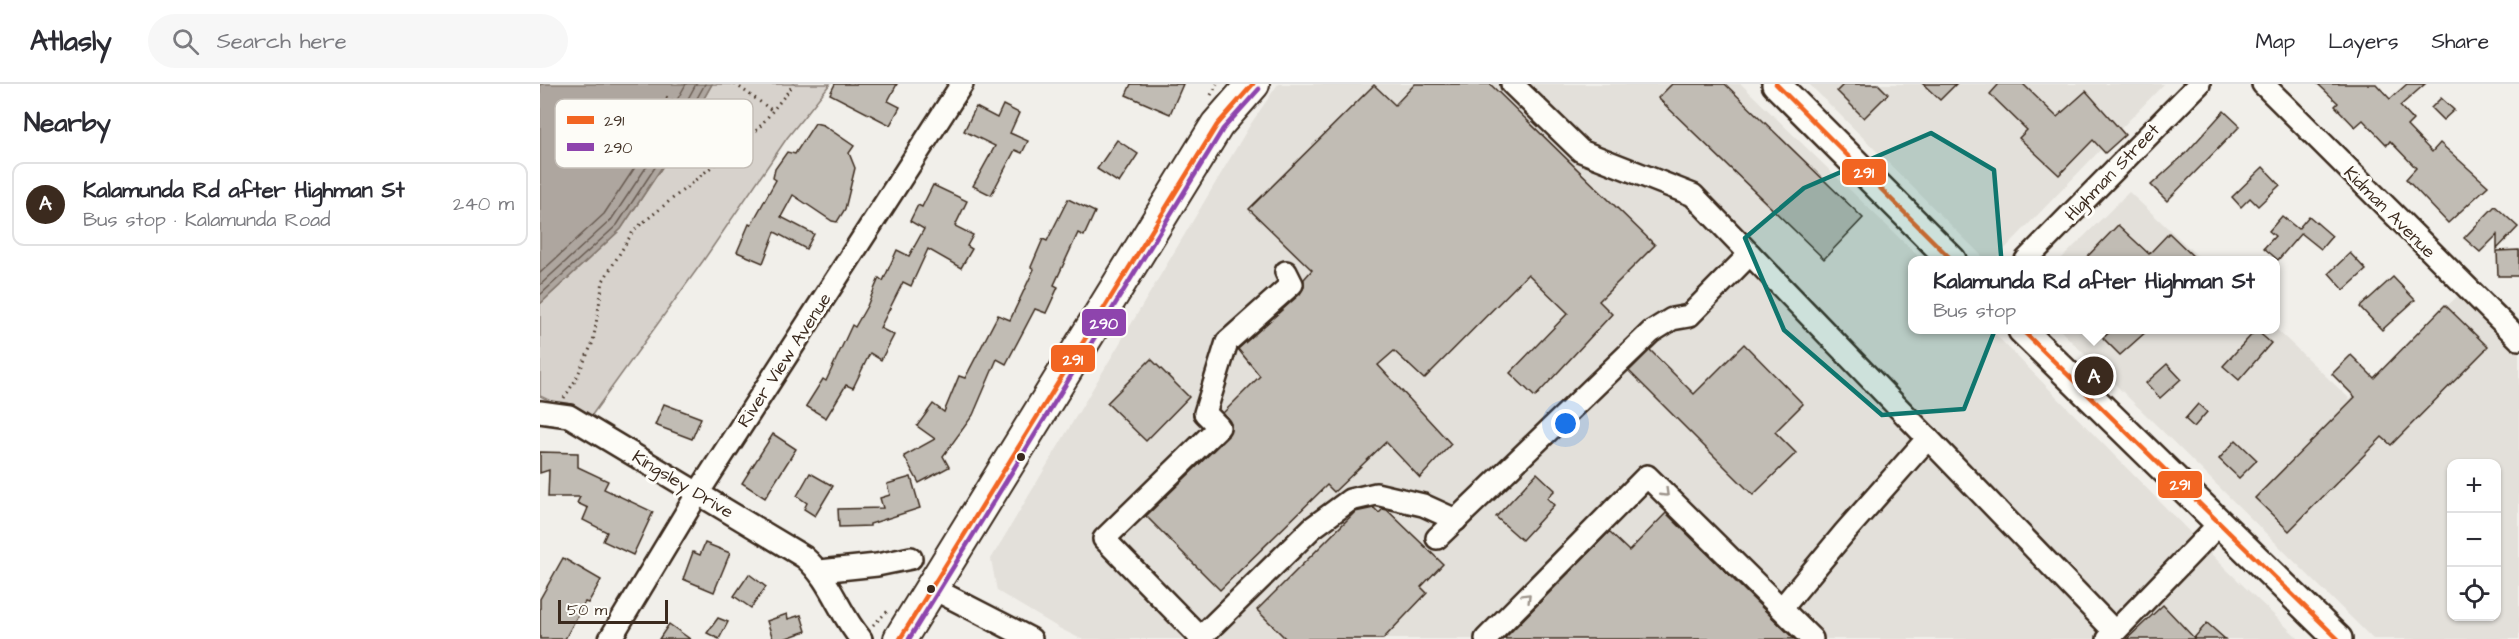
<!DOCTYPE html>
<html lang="en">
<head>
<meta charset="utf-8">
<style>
  body { margin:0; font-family:"Architects Daughter",sans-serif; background:#f7f7f7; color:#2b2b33 }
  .controls { position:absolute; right:18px; bottom:18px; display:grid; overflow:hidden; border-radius:12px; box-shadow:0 2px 4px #0004 }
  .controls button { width:54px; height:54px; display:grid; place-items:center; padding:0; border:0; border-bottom:2px solid #e1e1e2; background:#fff; color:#2b2b33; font:30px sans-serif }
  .scale { position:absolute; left:18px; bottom:15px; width:110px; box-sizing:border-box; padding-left:6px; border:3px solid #3b2a1e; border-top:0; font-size:16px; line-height:21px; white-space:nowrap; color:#3b2a1e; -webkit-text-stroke:4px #fdfcf7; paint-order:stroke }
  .you { position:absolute; left:1026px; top:340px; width:21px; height:21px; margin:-15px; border:4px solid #fff; border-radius:50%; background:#1a73e8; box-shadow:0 0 0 9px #1a73e833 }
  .badge { display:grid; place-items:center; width:39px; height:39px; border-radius:50%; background:#3b2a1e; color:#fff; font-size:20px; font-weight:700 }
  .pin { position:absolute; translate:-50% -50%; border:3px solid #fff; box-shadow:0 2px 6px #0006 }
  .popup { position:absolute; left:1368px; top:172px; width:372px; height:78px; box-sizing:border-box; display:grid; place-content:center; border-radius:12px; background:#fff; filter:drop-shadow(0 2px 4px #0005); font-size:20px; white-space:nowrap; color:#7c7c81 }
  .popup b { font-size:22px; color:#2b2b33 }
  .popup::after { content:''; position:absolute; left:50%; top:100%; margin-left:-12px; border:12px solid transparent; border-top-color:#fff }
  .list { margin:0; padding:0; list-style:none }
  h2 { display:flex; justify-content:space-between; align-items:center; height:78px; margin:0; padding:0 24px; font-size:26px }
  h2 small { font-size:20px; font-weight:400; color:#7c7c81 }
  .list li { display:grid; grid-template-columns:39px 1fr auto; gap:18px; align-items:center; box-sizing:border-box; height:84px; margin:0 12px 12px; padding:0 12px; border:2px solid #e1e1e2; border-radius:12px }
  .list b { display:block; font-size:22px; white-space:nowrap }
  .list p { margin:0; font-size:20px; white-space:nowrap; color:#7c7c81 }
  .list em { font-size:20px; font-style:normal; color:#7c7c81 }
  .icon { flex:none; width:33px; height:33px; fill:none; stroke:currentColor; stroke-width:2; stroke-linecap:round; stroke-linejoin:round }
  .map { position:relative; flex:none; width:1979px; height:555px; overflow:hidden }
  header { display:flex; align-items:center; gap:36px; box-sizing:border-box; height:84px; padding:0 30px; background:#fff; border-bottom:2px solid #e1e1e2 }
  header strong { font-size:28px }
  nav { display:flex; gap:33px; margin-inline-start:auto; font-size:21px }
  .search { width:420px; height:54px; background:#f7f7f7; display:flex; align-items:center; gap:15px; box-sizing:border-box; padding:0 21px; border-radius:33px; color:#7c7c81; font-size:22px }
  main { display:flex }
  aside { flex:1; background:#fff }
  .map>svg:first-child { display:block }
  .built { fill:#e3e0da; fill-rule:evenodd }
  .green { fill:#d7d2cc; stroke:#897e75; stroke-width:1.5 }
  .water { fill:#aea69f; stroke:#80746b; stroke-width:1.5 }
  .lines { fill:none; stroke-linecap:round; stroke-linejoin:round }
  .shore { stroke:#695c52; stroke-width:1.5 }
  .building { fill:#c1bcb4; stroke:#3b2a1e; stroke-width:1.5 }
  .minor-casing { stroke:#3b2a1e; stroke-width:26 }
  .major-casing { stroke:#3b2a1e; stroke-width:32 }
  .highway-casing { stroke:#3b2a1e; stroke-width:36 }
  .path { stroke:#3b2a1e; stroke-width:3; stroke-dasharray:1.5 4.5; stroke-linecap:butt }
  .minor { stroke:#fdfcf7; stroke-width:21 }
  .major { stroke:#fdfcf7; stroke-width:27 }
  .highway { stroke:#fdfcf7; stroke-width:32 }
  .bus-1-casing { stroke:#fdfcf7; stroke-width:9 }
  .bus-2-casing { stroke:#fdfcf7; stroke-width:9 }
  .bus-1 { stroke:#f26522; stroke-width:4.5 }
  .bus-2 { stroke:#8e44ad; stroke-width:4.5 }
  .oneway { stroke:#9c938a }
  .marked { fill:#0f766e; fill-opacity:0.2; stroke:#0f766e; stroke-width:4.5; stroke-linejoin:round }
  .bus-dot { fill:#3b2a1e; stroke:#fdfcf7; stroke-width:2 }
  .labels { text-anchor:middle; stroke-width:6; stroke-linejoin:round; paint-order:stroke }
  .street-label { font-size:18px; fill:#3b2a1e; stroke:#fdfcf7 }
  .key { fill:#fdfcf7; stroke:#c3bdb6; stroke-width:1.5 }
  .key-label { font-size:16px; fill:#3b2a1e }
  .line-badge { stroke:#fdfcf7; stroke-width:2 }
  .badge-label { font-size:16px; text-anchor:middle; font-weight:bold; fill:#fff }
</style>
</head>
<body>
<header>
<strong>Atlasly</strong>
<div class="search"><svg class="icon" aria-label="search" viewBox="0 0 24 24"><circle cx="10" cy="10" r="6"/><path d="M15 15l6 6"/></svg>Search here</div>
<nav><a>Map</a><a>Layers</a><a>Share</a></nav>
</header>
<main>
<aside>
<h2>Nearby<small></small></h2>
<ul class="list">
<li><span class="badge">A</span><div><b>Kalamunda Rd after Highman St</b><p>Bus stop · Kalamunda Road</p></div><em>240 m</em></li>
</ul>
</aside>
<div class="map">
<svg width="1979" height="555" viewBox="0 0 1979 555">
  <rect width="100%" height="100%" fill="#f1efea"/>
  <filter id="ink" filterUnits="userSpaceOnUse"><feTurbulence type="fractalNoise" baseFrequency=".0167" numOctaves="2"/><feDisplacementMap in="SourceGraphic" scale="12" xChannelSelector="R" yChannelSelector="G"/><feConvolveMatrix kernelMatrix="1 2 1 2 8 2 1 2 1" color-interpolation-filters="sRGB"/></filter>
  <g filter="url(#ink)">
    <g class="built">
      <polygon points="738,0 1201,0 1382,176 1372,176 1372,246 1451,246 1685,484 1759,555 541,555 519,544 457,507 451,475 710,41"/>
      <polygon points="1269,0 1624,0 1454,176 1446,176"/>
      <polygon points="1589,108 1662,176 1520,176"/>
      <path d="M 1926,204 L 1979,255 L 1979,555 L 1833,555 L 1520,246 L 1736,245 L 1810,315 ZM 1912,380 L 1956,380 L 1956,532 L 1912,532 Z"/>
    </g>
    <polygon class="green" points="172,0 290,0 247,54 163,177 49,335 0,312 0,220 81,145 142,53"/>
    <polygon class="water" points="0,0 172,0 142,53 81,145 0,220"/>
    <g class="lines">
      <g class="shore">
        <polyline points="0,189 64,130 123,41 146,0"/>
        <polyline points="0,201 71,136 131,46 156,0"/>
        <polyline points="0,211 77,141 137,50 165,0"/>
      </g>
    </g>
    <g class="building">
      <polygon points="295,0 357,0 348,17 360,23 350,41 290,10"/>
      <polygon points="591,0 643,0 630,30 586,11"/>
      <polygon points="875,0 950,0 1115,161 1059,217 1072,230 995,313 970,289 1028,229 988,190 884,295 854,267 838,281 911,360 880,394 846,358 794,408 787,401 680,506 606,432 688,352 691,340 683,329 720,292 698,265 760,210 764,203 764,195 772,186 709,125 834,1 855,21"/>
      <polygon points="1132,0 1185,0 1323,134 1284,175 1118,14"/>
      <polygon points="1304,0 1338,0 1348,10 1324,34 1297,7"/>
      <polygon points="1383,0 1416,0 1400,16"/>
      <polygon points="1459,0 1483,0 1517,33 1546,7 1585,51 1565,69 1553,56 1519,91 1479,54 1487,46 1450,10"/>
      <polygon points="1778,0 1836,0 1850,15 1867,0 1885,0 1860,22 1873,36 1867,42 1892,68 1900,59 1948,102 1908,139 1866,95 1876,84 1850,57 1847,61 1823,36 1815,43 1795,22 1798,19"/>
      <polygon points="1901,14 1914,26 1903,36 1891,24"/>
      <polygon points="463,21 479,29 470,49 488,57 482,69 475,66 451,111 433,102 455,62 424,47 436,23 457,34"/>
      <polygon points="1684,27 1700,42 1627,117 1611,101 1647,68"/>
      <polygon points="275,39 283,41 314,62 309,69 315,84 305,125 297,138 292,137 253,111 241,133 274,150 266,165 235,148 223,179 197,168 209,140 211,141 236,96 233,94 235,85 247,68 255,70"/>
      <polygon points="577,56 598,70 579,99 557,85"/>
      <polygon points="1723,83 1740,101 1718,122 1710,114 1701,123 1692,113"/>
      <polygon points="393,101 427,117 415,142 433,151 427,162 432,165 421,184 388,165 371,202 363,198 340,244 354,251 341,276 330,269 313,304 306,301 286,334 266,322 283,295 286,297 312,241 315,243 327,222 339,194 343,197 357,166 369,172 384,145 370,137 378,121 382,123"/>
      <polygon points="528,115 555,128 544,152 538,149 514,201 518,203 506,229 495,225 466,280 457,275 433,331 403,372 409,383 379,399 364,372 395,355 377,342 393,320 404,328 419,292 425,294 458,231 470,236 494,185 491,183 503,155 507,157"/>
      <polygon points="1955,122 1978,143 1957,165 1957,151 1940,168 1924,154"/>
      <polygon points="1742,132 1758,145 1769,132 1792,152 1781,165 1761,149 1738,176 1724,164 1735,152 1729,147"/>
      <polygon points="1578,141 1609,170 1629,149 1658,177 1543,177"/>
      <polygon points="1979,166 1979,192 1958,192 1957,167"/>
      <polygon points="1810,169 1826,186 1804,206 1789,189"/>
      <polygon points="1853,193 1875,216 1842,246 1820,223"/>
      <polygon points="1905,221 1948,263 1851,361 1842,353 1749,447 1715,414 1815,313 1792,290 1811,271 1834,294"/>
      <polygon points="1572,246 1608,246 1580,271 1563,254"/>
      <polygon points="1716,246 1731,259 1699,296 1683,282"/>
      <polygon points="1204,260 1263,320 1235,348 1256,369 1213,411 1089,287 1110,266 1154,310"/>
      <polygon points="611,275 649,313 606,357 567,319"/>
      <polygon points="1627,280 1641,295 1620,314 1606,299"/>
      <polygon points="124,320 161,334 152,355 115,341"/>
      <polygon points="1658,320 1667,328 1654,343 1645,335"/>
      <polygon points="233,350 256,365 225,414 202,399"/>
      <polygon points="1696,356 1717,376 1699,394 1679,375"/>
      <polygon points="0,368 38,369 38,383 68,397 64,405 113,428 93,471 63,457 67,448 43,436 48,424 37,419 40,413 8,413 9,386 0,389"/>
      <polygon points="270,389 293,402 275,432 264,425 267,419 257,412"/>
      <polygon points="997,389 1015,406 1007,414 1014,421 982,456 956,433"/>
      <polygon points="371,393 380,424 330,440 330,442 299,443 298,425 343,424 340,414 350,411 347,400"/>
      <polygon points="834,424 839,429 843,425 847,426 903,480 881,503 887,509 843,555 746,555 717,526 815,428"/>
      <polygon points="1126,429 1254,555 964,555 1069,448 1089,467"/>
      <polygon points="165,459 190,469 174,508 143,495 153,468 160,471"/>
      <polygon points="23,474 61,496 48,519 45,518 25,555 0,555 0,515"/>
      <polygon points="209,490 226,503 211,524 194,512"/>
      <polygon points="1623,521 1654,554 1667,539 1685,555 1587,555"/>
      <polygon points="247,530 248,535 261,531 266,547 244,555 233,555 227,537"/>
      <polygon points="178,534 188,538 179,555 167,549"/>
      <polygon points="129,540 150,555 119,555"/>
    </g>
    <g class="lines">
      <g class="minor-casing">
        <g id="minor">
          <polyline points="972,0 1041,67 1153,111 1575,548"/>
          <polyline points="1723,0 1979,255"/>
          <polyline points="1486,176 1659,0"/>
          <path d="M 0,328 L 29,332 L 264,473 C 292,497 298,529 321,555"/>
          <polyline points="897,454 1111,248 1132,235 1149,232 1210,170"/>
          <polyline points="280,487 337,481 371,474"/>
          <polyline points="392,504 491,555"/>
          <polyline points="1242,524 1305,448 1388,354"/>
          <polyline points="70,555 158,409 422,0"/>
          <polyline points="659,555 772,444 810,416 836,410 883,421 916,436"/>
          <polyline points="662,555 564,455 679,343 665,329 687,258 752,200 746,188"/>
          <polyline points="946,555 1107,392 1272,555"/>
          <polyline points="1568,555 1681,438"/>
        </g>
      </g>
      <g class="major-casing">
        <g id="major">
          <polyline points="1236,0 1412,176"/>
          <polyline points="1482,246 1798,555"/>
        </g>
      </g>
      <g class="highway-casing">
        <polyline id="highway" points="360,555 677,41 713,0"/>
      </g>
      <g class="path">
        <polyline points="195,0 233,27"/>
        <polyline points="671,11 677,0"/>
        <polyline points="126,13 167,36 200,60"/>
        <polyline points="24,314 35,297 53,258 63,197 94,146 218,45 254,0"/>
        <polyline points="333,541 350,525"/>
      </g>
      <use href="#minor" class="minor"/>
      <use href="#major" class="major"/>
      <use href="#highway" class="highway"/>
      <g class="bus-1-casing">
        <g id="bus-1">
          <polyline points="1236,0 1412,176"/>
          <polyline points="1482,246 1798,555"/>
          <polyline points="360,555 677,41 713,0"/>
        </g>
      </g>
      <g class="bus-2-casing">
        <polyline id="bus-2" points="369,555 683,45 719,5"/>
      </g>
      <use href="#bus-1" class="bus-1"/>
      <use href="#bus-2" class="bus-2"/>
    </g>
    <defs><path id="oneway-chevron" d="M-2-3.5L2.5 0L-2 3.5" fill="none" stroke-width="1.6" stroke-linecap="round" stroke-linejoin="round" transform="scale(1.5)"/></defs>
    <g class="oneway">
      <use href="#oneway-chevron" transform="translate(1125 409) rotate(44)"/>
      <use href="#oneway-chevron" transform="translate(987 513) rotate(-45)"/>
    </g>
  </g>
  <path class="marked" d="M 1391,49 L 1454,86 L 1465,220 L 1424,325 L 1342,331 L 1244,246 L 1205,154 L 1264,104 Z"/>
  <g class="bus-dot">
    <circle cx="481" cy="373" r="5"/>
    <circle cx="391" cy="505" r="5"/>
  </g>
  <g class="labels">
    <g class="street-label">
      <text transform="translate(1572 88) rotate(-46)" y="6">Highman Street</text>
      <text transform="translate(1850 128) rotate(45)" y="6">Kidman Avenue</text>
      <text transform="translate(244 276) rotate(-57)" y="6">River View Avenue</text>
      <text transform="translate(143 400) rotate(31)" y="6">Kingsley Drive</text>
    </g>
  </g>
  <rect x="15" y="15" width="198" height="69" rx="9" class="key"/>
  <rect x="27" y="32" width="27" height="8" fill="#f26522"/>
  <rect x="27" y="59" width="27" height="8" fill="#8e44ad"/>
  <g class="key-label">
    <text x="64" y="42">291</text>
    <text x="64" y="69">290</text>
  </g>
  <g class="line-badge">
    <rect x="1301" y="74" width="46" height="28" rx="6" fill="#f26522"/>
    <rect x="541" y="224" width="46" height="29" rx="6" fill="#8e44ad"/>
    <rect x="510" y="260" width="46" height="29" rx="6" fill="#f26522"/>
    <rect x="1617" y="386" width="46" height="29" rx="6" fill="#f26522"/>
  </g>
  <g class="badge-label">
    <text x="1324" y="94">291</text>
    <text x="564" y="245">290</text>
    <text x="533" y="281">291</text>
    <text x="1640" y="406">291</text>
  </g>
</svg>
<div class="controls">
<button>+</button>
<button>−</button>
<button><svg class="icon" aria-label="locate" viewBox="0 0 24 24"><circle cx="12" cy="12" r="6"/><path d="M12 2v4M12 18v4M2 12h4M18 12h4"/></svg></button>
</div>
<div class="scale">50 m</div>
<div class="you"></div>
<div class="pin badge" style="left:1554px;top:292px">A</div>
<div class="popup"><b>Kalamunda Rd after Highman St</b>Bus stop</div>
</div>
</main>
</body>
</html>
